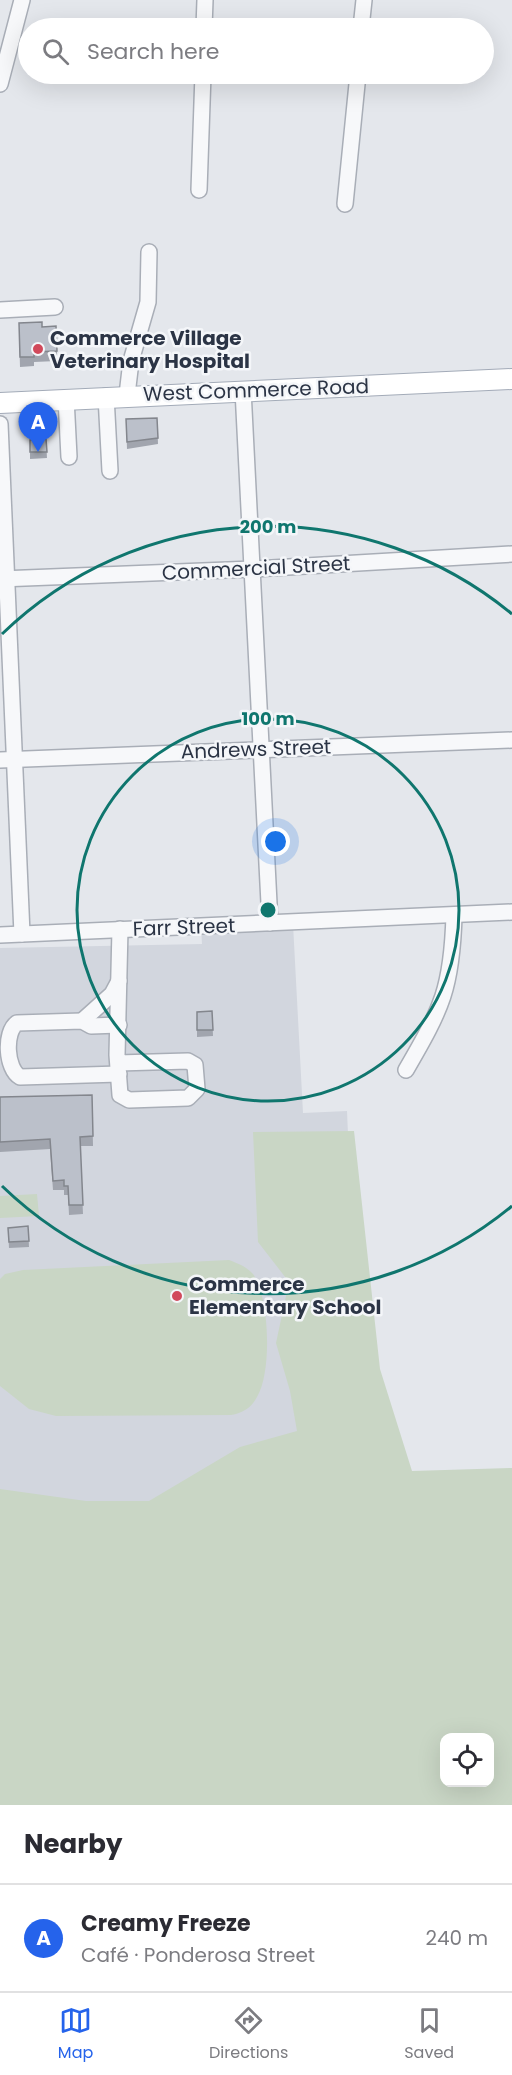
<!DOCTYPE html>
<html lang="en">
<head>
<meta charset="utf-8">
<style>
  body { margin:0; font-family:Poppins,sans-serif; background:#f2f2f3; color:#2b2b33 }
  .controls { position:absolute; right:18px; bottom:18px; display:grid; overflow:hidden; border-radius:12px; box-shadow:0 6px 24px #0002 }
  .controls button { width:54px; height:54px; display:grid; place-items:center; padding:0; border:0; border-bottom:2px solid #e1e1e2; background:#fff; color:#2b2b33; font:30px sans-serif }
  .you { position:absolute; left:276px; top:842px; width:21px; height:21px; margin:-15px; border:4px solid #fff; border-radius:50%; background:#1a73e8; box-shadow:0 0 0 9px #1a73e833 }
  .badge { display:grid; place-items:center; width:39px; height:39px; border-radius:50%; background:#2563eb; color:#fff; font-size:20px; font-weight:700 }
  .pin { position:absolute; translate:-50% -50px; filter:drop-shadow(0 2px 3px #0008) }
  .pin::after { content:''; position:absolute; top:32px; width:21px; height:18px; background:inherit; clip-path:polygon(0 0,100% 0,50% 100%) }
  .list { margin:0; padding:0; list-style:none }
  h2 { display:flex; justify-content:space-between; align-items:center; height:78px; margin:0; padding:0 24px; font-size:26px }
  h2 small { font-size:20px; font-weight:400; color:#7c7c81 }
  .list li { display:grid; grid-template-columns:39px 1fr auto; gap:18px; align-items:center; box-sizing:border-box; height:108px; padding:0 24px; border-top:2px solid #e1e1e2 }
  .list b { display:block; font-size:22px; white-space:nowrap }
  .list p { margin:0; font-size:20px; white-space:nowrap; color:#7c7c81 }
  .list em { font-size:20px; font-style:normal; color:#7c7c81 }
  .icon { flex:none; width:33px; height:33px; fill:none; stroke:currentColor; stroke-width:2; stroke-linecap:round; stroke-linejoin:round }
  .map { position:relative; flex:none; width:512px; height:1805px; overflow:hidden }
  .search { position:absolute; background:#fff; box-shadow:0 6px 24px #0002; left:18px; right:18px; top:18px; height:66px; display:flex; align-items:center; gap:15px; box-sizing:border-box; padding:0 21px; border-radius:33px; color:#7c7c81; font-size:22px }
  .sheet { height:186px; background:#fff }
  nav { display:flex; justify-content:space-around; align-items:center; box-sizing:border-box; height:84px; border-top:2px solid #e1e1e2; background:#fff; font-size:16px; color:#7c7c81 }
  nav a { display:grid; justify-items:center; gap:3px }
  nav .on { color:#2563eb }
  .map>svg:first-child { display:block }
  .built { fill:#d2d6de; fill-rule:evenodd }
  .green { fill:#c9d6c5; fill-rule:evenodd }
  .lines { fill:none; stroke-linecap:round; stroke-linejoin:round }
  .minor-casing { stroke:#a9aeb7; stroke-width:18 }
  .major-casing { stroke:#a3abb8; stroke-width:22 }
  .minor { stroke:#f7f8fa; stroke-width:15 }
  .major { stroke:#fff; stroke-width:20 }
  .wall { fill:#a1a5ae }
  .building { fill:#bbc0ca; stroke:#83868d; stroke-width:1.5 }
  .ring { fill:none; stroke:#0f766e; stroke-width:3 }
  .poi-dot { fill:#d1495b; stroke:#f4f6f9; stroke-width:2 }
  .labels { text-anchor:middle; stroke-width:5; stroke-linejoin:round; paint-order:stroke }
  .poi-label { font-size:20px; font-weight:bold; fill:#2b3445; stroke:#f4f6f9; text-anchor:start }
  .street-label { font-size:20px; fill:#2b3445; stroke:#f4f6f9 }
  .centre { fill:#0f766e; stroke:#f4f6f9; stroke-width:3 }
  .ring-label { font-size:18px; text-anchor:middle; font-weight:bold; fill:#0f766e; stroke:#f4f6f9; stroke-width:5; stroke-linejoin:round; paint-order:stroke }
</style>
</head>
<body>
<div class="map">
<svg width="512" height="1805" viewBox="0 0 512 1805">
  <rect width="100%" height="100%" fill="#e4e7ec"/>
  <path class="built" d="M 293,924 L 303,1113 L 347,1111 L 363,1484 L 512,1479 L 512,1805 L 0,1805 L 0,948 L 202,944 L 201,928 ZM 444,1738 L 490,1738 L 490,1782 L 444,1782 Z"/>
  <g class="green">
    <path d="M 354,1131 L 380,1369 L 412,1471 L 512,1468 L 512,1805 L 0,1805 L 0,1489 L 86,1501 L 149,1501 L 240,1447 L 297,1431 L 290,1391 L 276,1343 L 289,1282 L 258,1242 L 253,1132 ZM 444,1738 L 490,1738 L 490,1782 L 444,1782 Z"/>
    <polygon points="37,1194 39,1216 0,1218 0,1196"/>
    <path d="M 229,1260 C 237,1263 247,1267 253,1274 C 270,1297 272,1373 257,1397 C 251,1408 243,1413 231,1415 L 56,1416 L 29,1409 L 0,1386 L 0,1279 L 5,1274 L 23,1270 Z"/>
  </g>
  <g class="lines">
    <g class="minor-casing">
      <g id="minor">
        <polyline points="204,28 205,0"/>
        <polyline points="361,28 364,0"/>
        <polyline points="0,84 22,0"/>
        <polyline points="199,190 203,74"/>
        <polyline points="345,204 358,74"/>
        <polyline points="0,310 55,307"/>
        <polyline points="243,390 270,923"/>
        <polyline points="127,395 131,361 148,302 149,252"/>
        <polyline points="106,396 110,471"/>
        <polyline points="66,398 69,457"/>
        <polyline points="0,424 22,934"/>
        <polyline points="0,579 253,569 512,554"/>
        <polyline points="0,760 512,740"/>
        <polyline points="0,935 512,912"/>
        <polyline points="82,1021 112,994 119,981"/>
        <polyline points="118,1063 188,1061 195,1065 197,1089 188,1098 129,1100 120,1095 117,1055 120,929"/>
        <path d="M 406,1070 C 442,1008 452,988 454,915"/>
        <path d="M 119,1074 L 20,1077 C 6,1069 4,1032 17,1023 L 82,1021 L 91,1026 L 119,1025"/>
      </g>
    </g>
    <g class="major-casing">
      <polyline id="major" points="0,403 512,379"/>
    </g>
    <use href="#minor" class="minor"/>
    <use href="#major" class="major"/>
  </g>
  <g class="wall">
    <polygon points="42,327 57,351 57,361 34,362 34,366 20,367 19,333"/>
    <polygon points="157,418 158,444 127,449 126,419"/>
    <polygon points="46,439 47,458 30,459 30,440"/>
    <polygon points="212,1011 213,1036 197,1037 197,1012"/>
    <polygon points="92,1095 93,1146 80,1146 83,1214 69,1215 68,1195 64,1195 64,1190 53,1190 50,1149 0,1152 0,1097"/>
    <polygon points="28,1226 29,1247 9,1248 8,1228"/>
  </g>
  <g class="building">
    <polygon points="42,322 42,327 56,326 57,351 34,352 34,357 20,357 19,323"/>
    <polygon points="157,418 158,438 127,442 126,419"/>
    <polygon points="46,439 47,452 30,452 30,440"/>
    <polygon points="212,1011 213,1030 197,1030 197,1012"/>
    <polygon points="92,1095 93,1136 80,1137 83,1205 69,1205 68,1186 64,1186 64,1180 53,1181 50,1139 0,1142 0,1097"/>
    <polygon points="28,1226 29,1241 9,1242 8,1228"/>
  </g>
  <g class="ring">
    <circle cx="268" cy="910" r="191"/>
    <path d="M512 1206A383 383 0 0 1 2 1186M2 634A383 383 0 0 1 512 614"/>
  </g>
  <g class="poi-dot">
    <circle cx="38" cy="349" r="6"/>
    <circle cx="177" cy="1296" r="6"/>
  </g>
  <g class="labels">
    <g class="poi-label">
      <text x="50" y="345">Commerce Village<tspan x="50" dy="23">Veterinary Hospital</tspan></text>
      <text x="189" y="1291">Commerce<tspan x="189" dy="23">Elementary School</tspan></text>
    </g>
    <g class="street-label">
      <text transform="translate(256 390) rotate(-2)" y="7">West Commerce Road</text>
      <text transform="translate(256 568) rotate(-3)" y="7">Commercial Street</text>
      <text transform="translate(256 749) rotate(-2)" y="7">Andrews Street</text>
      <text transform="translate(184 927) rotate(-2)" y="7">Farr Street</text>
    </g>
  </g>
  <circle cx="268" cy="910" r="9" class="centre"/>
  <g class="ring-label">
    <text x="268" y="533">200 m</text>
    <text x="268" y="725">100 m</text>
  </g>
</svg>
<div class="controls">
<button><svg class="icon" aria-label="locate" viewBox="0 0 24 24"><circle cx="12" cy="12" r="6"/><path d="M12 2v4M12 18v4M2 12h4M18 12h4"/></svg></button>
</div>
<div class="you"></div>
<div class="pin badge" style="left:38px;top:452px">A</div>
<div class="search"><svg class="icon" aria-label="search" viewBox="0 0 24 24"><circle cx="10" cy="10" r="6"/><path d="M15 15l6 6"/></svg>Search here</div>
</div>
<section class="sheet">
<h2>Nearby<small></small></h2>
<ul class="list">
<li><span class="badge">A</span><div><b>Creamy Freeze</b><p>Café · Ponderosa Street</p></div><em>240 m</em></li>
</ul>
</section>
<nav>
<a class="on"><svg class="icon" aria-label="map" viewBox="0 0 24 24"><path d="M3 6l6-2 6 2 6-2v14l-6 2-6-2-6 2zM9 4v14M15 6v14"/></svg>Map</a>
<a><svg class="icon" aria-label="directions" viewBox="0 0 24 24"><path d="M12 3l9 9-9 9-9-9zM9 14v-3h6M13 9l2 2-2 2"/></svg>Directions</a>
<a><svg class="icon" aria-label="saved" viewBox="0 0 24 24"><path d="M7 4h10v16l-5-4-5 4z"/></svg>Saved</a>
</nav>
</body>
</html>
